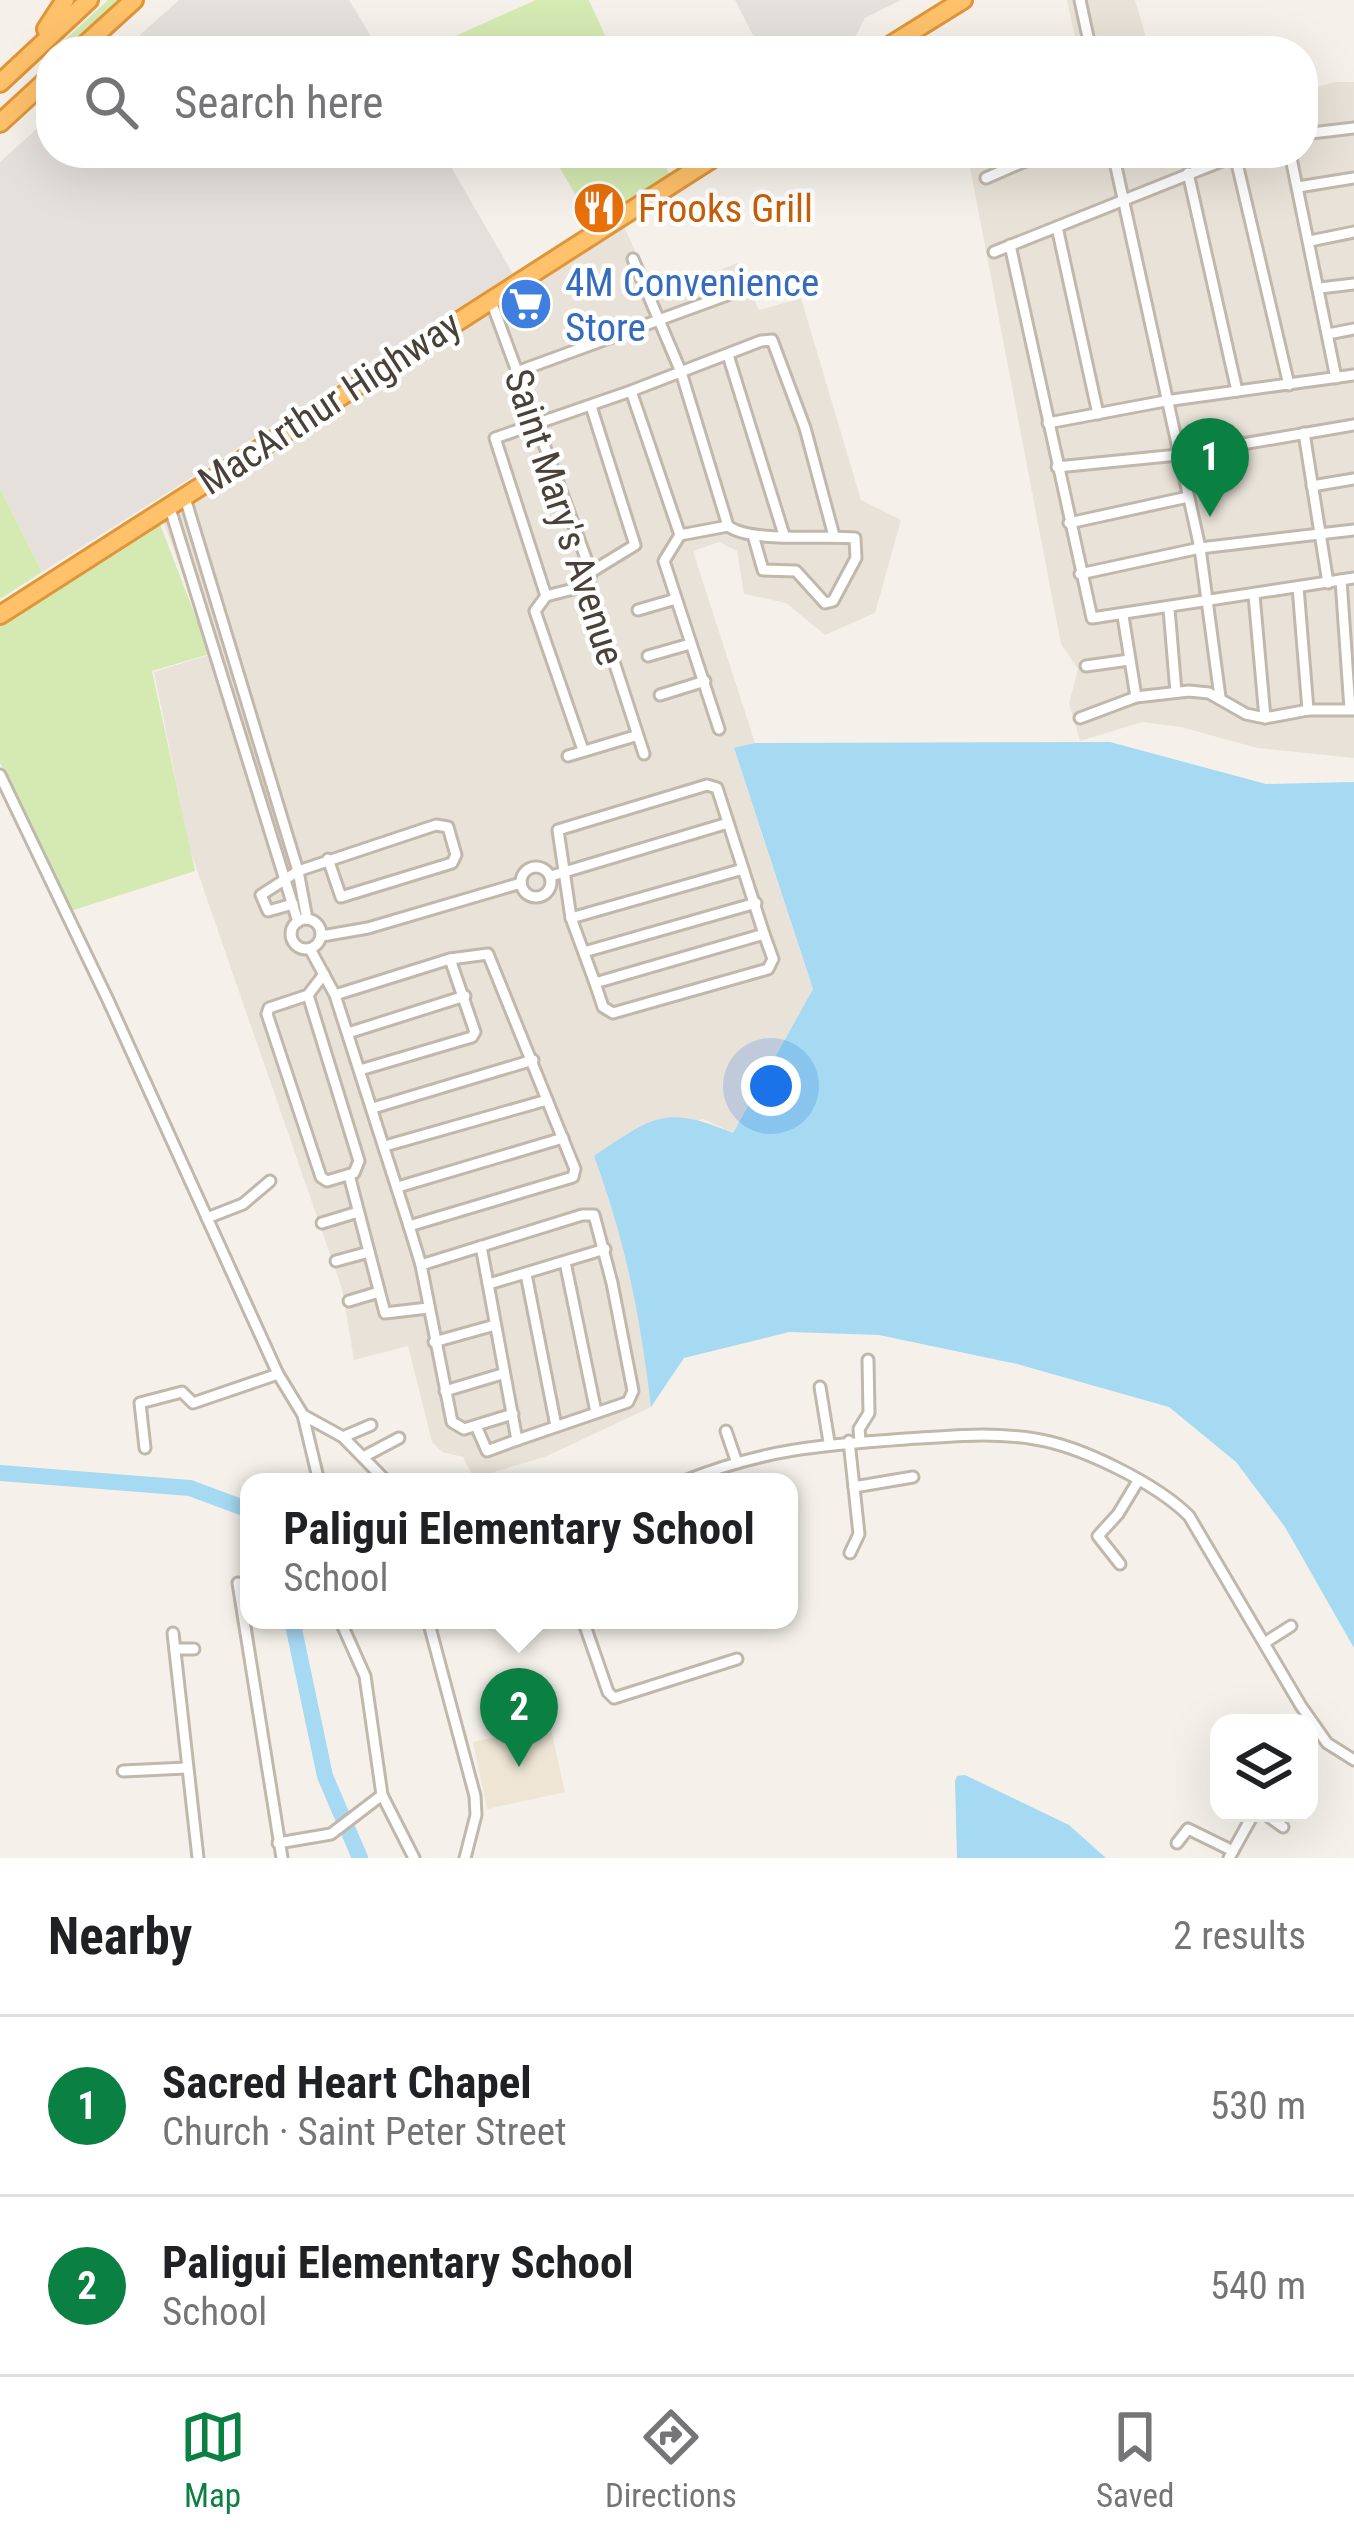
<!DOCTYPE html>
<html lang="en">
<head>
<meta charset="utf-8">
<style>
  body { margin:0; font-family:"Roboto Condensed",sans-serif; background:#f2f2f2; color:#202124 }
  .controls { position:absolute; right:36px; bottom:36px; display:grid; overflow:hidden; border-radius:24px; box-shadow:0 12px 48px #0002 }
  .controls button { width:108px; height:108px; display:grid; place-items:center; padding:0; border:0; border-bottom:3px solid #e0e0e0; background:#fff; color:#202124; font:60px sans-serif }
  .you { position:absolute; left:771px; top:1086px; width:42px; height:42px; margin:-30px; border:9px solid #fff; border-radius:50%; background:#1a73e8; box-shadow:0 0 0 18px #1a73e833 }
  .badge { display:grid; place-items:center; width:78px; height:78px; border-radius:50%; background:#0b8043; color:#fff; font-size:39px; font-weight:700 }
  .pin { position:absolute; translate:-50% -99px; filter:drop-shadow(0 3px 6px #0008) }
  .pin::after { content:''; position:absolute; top:63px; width:42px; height:36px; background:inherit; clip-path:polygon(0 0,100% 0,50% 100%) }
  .popup { position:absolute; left:240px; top:1473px; width:558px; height:156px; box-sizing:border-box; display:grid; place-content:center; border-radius:24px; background:#fff; filter:drop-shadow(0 3px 9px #0005); font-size:39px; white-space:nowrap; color:#757577 }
  .popup b { font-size:45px; color:#202124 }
  .popup::after { content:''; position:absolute; left:50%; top:100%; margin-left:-24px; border:24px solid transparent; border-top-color:#fff }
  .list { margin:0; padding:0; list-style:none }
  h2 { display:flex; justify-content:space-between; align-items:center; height:156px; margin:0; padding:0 48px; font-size:51px }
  h2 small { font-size:39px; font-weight:400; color:#757577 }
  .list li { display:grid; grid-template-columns:78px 1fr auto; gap:36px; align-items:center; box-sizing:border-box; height:180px; padding:0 48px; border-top:3px solid #e0e0e0 }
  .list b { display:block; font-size:45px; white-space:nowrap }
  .list p { margin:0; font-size:39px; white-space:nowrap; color:#757577 }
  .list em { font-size:39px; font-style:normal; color:#757577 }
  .icon { flex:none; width:66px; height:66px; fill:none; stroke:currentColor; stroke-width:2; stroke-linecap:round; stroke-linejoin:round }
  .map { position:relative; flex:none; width:1354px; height:1858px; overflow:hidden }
  .search { position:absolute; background:#fff; box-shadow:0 12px 48px #0002; left:36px; right:36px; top:36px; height:132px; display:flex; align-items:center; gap:30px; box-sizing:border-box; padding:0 42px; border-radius:48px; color:#757577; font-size:45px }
  .sheet { height:516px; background:#fff }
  nav { display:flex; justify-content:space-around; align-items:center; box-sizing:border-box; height:168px; border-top:3px solid #e0e0e0; background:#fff; font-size:33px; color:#757577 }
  nav a { display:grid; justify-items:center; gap:6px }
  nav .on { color:#0b8043 }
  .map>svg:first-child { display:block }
  .residential { fill:#e9e2d8 }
  .industrial { fill:#e5e0db }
  .education { fill:#eee5d4 }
  .green { fill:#d5eab3 }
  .water { fill:#a6d9f2 }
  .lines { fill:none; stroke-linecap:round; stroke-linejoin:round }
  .river { stroke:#a6d9f2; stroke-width:16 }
  .street-casing { stroke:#c1b8ac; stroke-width:15 }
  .highway-casing { stroke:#e19539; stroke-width:22 }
  .street { stroke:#fff; stroke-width:9 }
  .highway { stroke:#ffc26b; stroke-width:16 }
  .labels { text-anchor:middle; stroke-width:9; stroke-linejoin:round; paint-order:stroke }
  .food-label { font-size:39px; fill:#c56008; stroke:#fff; text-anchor:start }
  .shop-label { font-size:39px; fill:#366cbe; stroke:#fff; text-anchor:start }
  .street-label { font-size:39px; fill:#4a4138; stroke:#fff }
</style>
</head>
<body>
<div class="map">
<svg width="1354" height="1858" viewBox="0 0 1354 1858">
  <rect width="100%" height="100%" fill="#f5f1ea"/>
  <g class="residential">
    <polygon points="1067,0 1135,0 1150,51 1078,51"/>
    <polygon points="1335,82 1354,82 1354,758 1257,748 1181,727 1142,722 1080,741 1069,703 1078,669 1061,644 968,157 976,153 1303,153 1303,91"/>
    <polygon points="624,226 655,297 737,263 759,310 801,298 861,500 901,520 875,613 825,635 786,603 744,594 737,551 719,542 693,551 755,743 734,749 813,989 733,1133 703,1119 594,1156 621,1230 641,1326 651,1407 547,1456 474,1478 463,1457 442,1452 432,1442 408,1346 354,1360 342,1289 190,850 154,672 212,654 162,518 435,349"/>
  </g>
  <g class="industrial">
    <polygon points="179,0 349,0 380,51 122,51"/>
    <polygon points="735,0 901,0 865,18 848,51 761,51"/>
    <polygon points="51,116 51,153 443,153 513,274 42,572 0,488 0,162"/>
  </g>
  <polygon class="education" points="550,1725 565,1792 487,1809 473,1742"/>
  <g class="green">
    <polygon points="108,0 119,0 64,51 53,51"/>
    <polygon points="536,0 589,0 612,51 426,49"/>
    <polygon points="551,153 659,153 669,174 593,224"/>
    <polygon points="0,488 42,572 0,599"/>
    <polygon points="160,524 210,654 152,671 195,871 71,911 0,763 0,626"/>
  </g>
  <g class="water">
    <path d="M 1110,742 L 1266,784 L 1354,782 L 1354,1648 L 1285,1527 L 1236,1462 L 1169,1407 L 1017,1364 L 879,1335 L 789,1332 L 684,1358 L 651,1407 C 640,1315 626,1243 594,1156 C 653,1117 664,1104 733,1133 L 813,989 L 734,748 L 755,743 Z"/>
    <polygon points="965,1775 1069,1825 1106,1858 957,1858 955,1781 957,1776"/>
  </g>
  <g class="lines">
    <g class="river">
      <polyline points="0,1473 190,1488 249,1510"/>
      <polyline points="292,1620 325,1776 360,1858"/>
    </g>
    <g class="street-casing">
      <g id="street">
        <polyline points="1080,0 1091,51"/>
        <polyline points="1303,134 1354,128"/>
        <polyline points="1113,153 1200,548 1220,697"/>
        <polyline points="1290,153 1336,378"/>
        <polyline points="1235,155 1289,385"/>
        <polyline points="1188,173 1237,391"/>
        <polyline points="986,178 1044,153"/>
        <polyline points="1298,187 1354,178"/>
        <polyline points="1057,227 1098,414"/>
        <polyline points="1310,241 1354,232"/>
        <polyline points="1010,245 1092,618 1354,578"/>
        <polyline points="994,252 1242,153"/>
        <polyline points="633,259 681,372 728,526"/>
        <polyline points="1320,288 1354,284"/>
        <polyline points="491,301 591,572 589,585 644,754"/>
        <polyline points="1328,334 1354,329"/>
        <polyline points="728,355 784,535"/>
        <polyline points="519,371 741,290"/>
        <polyline points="631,391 680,535 664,561 719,729"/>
        <polyline points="1048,423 1165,401 1354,375"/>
        <polyline points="1304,433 1328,583"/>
        <polyline points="1057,467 1178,455 1354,425"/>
        <polyline points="1312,486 1354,479"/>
        <polyline points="185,498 298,871 307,919"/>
        <polyline points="169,505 298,922"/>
        <polyline points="1069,523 1188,497"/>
        <path d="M 680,535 L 728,526 C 751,543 823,535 855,538 L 856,558 L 833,601 L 825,603 L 796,571 L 763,570 L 753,535"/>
        <polyline points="591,572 635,545 591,406"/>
        <polyline points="1080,574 1200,548 1354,530"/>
        <polyline points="1341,580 1350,709"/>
        <polyline points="1298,587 1308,710"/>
        <polyline points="1254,595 1265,718"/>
        <polyline points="546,596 589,585"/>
        <polyline points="1169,609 1176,692"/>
        <polyline points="638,610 676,599"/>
        <polyline points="1123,616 1136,697"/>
        <polyline points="648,656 690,644"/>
        <polyline points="1086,666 1129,660"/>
        <polyline points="660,695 705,681"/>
        <polyline points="1080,718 1136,697 1189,691 1209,693 1246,714 1265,718 1308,710 1354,710"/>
        <polyline points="583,750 535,611 546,596 495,438 631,391 761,341 772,340 805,428 834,536"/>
        <polyline points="568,756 635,736"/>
        <polyline points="0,775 108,1000 278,1374 303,1415 319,1482"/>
        <polygon points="707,785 717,788 764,934 595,983 571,918 558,830"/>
        <circle cx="536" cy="882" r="15"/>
        <polyline points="551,876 728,823"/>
        <polyline points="293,904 268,911 261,895 298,871 436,825 448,827 456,855 452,863 341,897 328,859"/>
        <polyline points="571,918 743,869"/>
        <circle cx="306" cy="934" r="15"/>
        <polyline points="322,936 368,928 521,883"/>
        <polyline points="310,949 335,995 409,1226 573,1177 575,1169 488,954 450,959 335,995"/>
        <polyline points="584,952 756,903"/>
        <polyline points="595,983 603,1007 613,1013 768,969 773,959 764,934"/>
        <polyline points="308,995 269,1008 267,1014 321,1177 327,1181 354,1173 359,1161 308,995 324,974"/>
        <polyline points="348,1033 465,996"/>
        <polyline points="360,1070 472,1037 475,1032 450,959"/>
        <polyline points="373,1108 533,1060"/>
        <polyline points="385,1146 547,1100"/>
        <polyline points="349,1175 385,1313 428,1308"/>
        <polyline points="398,1187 563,1138"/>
        <polyline points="207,1218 243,1204 270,1181"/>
        <polyline points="322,1223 358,1212"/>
        <polyline points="409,1226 421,1265 582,1215 594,1215 612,1283 633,1391 628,1402 517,1440 481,1246"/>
        <polyline points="336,1261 369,1252"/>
        <polyline points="565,1262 596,1412"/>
        <polyline points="421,1265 452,1422 464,1429 513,1414"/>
        <polyline points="526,1274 556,1426"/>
        <polyline points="489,1284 605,1249"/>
        <polyline points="349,1301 379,1292"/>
        <polyline points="434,1342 495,1325"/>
        <polyline points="820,1387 829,1442"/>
        <polyline points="445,1391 502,1374"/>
        <polyline points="303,1415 343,1437 387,1482"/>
        <polyline points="476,1426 487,1451 517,1440"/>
        <polyline points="726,1431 737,1463"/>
        <polyline points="343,1437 371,1425"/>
        <polyline points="860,1440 859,1429 869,1413 868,1360"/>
        <polyline points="849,1441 859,1534 850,1553"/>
        <polyline points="145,1448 140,1403 182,1392 193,1403 278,1374"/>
        <polyline points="365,1456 399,1438"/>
        <path d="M 682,1482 C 763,1449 821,1445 906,1439 C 948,1436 993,1432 1035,1439 C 1081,1446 1157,1484 1189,1516 L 1301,1706 L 1327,1743 L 1354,1760"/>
        <polyline points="854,1487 913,1477"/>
        <polyline points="1120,1564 1098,1536 1118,1514 1138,1481"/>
        <polyline points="238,1583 282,1858"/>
        <polyline points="340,1620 365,1676 382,1795 414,1858"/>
        <polyline points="428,1620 475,1796 476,1815 465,1858"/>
        <polyline points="583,1620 608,1692 614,1698 737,1659"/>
        <polyline points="173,1633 198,1858"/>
        <polyline points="1266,1642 1291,1626"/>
        <polyline points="175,1649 194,1649"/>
        <polyline points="123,1771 186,1768"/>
        <polyline points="1264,1813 1283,1827"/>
        <polyline points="278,1843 331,1834 382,1795"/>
        <polyline points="1177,1843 1188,1829 1233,1851"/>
        <polyline points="1229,1858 1254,1813"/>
      </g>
    </g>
    <g class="highway-casing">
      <g id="highway">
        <polyline points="46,29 65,0"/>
        <polyline points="78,51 134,0"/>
        <polyline points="881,51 963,0"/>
        <polyline points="0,83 89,0"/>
        <polyline points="0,123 51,76"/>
        <polyline points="0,615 721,153"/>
      </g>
    </g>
    <use href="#street" class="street"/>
    <use href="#highway" class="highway"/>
  </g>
  <defs>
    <g id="restaurant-disc" transform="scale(2.7)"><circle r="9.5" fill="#e8710a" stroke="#fff"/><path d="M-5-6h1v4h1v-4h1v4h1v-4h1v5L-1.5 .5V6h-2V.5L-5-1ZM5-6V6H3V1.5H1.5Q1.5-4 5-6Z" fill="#fff"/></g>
    <g id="supermarket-disc" transform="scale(2.7)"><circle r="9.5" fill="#3f7fe0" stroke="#fff"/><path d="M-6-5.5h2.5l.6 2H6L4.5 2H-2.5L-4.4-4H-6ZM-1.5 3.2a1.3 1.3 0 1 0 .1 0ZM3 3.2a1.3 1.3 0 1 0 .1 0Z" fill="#fff"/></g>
  </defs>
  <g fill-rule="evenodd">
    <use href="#restaurant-disc" x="599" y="208"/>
    <use href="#supermarket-disc" x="526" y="304"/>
  </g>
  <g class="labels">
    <g class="food-label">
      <text x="638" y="222">Frooks Grill</text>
    </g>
    <g class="shop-label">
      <text x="565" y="296">4M Convenience<tspan x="565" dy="45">Store</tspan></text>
    </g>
    <g class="street-label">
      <text transform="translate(329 402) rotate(-33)" y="14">MacArthur Highway</text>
      <text transform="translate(565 517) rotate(72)" y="14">Saint Mary's Avenue</text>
    </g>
  </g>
</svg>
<div class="controls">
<button><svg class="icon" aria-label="layers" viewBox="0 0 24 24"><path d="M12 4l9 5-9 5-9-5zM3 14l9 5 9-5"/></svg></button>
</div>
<div class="you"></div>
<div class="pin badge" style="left:1210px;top:517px">1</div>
<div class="pin badge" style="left:519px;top:1767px">2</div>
<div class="popup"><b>Paligui Elementary School</b>School</div>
<div class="search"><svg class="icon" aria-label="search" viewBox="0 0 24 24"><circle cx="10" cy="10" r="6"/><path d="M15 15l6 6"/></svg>Search here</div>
</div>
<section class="sheet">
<h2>Nearby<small>2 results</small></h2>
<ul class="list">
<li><span class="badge">1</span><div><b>Sacred Heart Chapel</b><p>Church · Saint Peter Street</p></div><em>530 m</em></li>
<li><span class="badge">2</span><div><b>Paligui Elementary School</b><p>School</p></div><em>540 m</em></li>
</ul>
</section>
<nav>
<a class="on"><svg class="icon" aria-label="map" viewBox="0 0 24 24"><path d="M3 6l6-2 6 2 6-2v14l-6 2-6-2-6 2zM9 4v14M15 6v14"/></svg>Map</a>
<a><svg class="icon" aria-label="directions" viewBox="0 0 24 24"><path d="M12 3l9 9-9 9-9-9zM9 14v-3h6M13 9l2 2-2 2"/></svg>Directions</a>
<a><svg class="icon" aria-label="saved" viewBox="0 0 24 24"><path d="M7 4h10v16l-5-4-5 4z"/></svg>Saved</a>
</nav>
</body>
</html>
